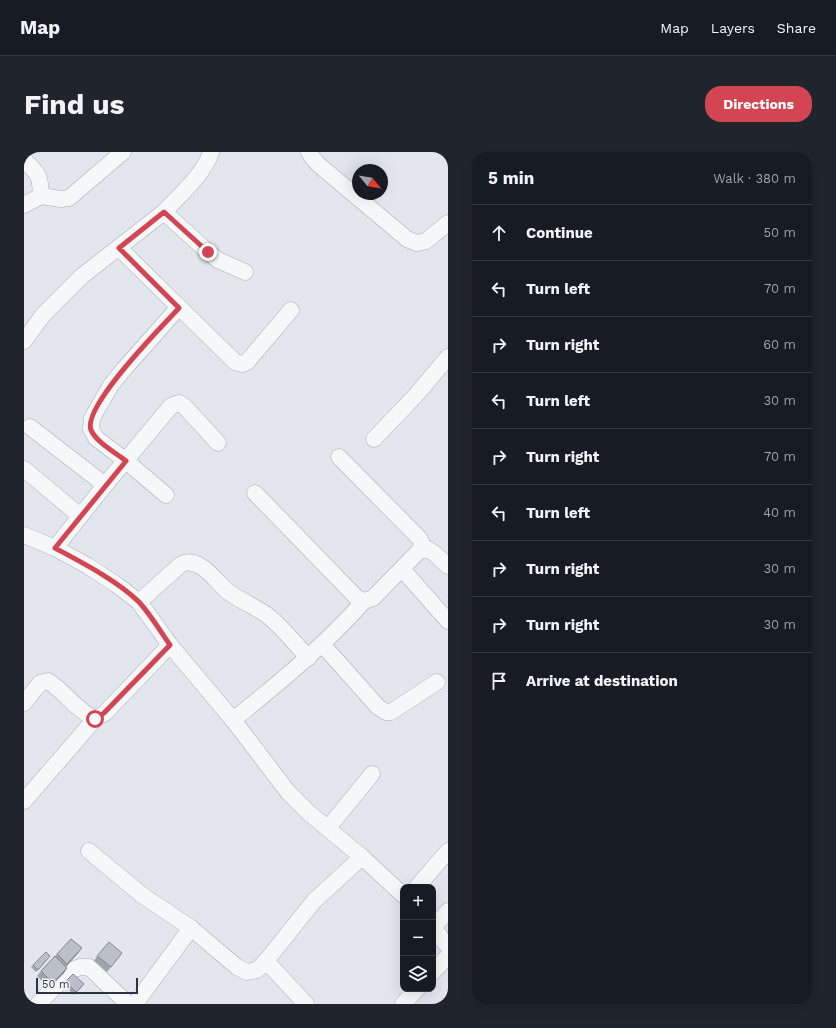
<!DOCTYPE html>
<html lang="en">
<head>
<meta charset="utf-8">
<style>
  body { margin:0; font-family:"Work Sans",sans-serif; background:#20242c; color:#f1f3f6 }
  .controls { position:absolute; right:12px; bottom:12px; display:grid; overflow:hidden; border-radius:8px; box-shadow:0 4px 16px #0002 }
  .controls button { width:36px; height:36px; display:grid; place-items:center; padding:0; border:0; border-bottom:1px solid #363941; background:#171b24; color:#f1f3f6; font:20px sans-serif }
  .compass { position:absolute; left:328px; top:12px; width:36px; height:36px; border-radius:50%; background:#171b24; box-shadow:0 4px 16px #0002; rotate:120deg }
  .scale { position:absolute; left:12px; bottom:10px; width:102px; box-sizing:border-box; padding-left:4px; border:2px solid #2a3245; border-top:0; font-size:11px; line-height:14px; white-space:nowrap; color:#2a3245; -webkit-text-stroke:3px #f3f5f9; paint-order:stroke }
  .stop { position:absolute; width:12px; height:12px; margin:-9px; border:3px solid #d34553; border-radius:50%; background:#fff }
  .stop.end { background:#d34553; border-color:#fff; box-shadow:0 1px 4px #0008 }
  .list { margin:0; padding:0; list-style:none }
  h2 { display:flex; justify-content:space-between; align-items:center; height:52px; margin:0; padding:0 16px; font-size:17px }
  h2 small { font-size:13px; font-weight:400; color:#9ea1a6 }
  .list li { display:grid; grid-template-columns:26px 1fr auto; gap:12px; align-items:center; box-sizing:border-box; height:56px; padding:0 16px; border-top:1px solid #363941 }
  .list b { display:block; font-size:15px; white-space:nowrap }
  .list em { font-size:13px; font-style:normal; color:#9ea1a6 }
  .icon { flex:none; width:22px; height:22px; fill:none; stroke:currentColor; stroke-width:2; stroke-linecap:round; stroke-linejoin:round }
  .map { position:relative; flex:none; width:424px; height:852px; overflow:hidden; border-radius:16px }
  header { display:flex; align-items:center; gap:24px; box-sizing:border-box; height:56px; padding:0 20px; background:#171b24; border-bottom:1px solid #363941 }
  header strong { font-size:19px }
  nav { display:flex; gap:22px; margin-inline-start:auto; font-size:14px }
  .intro { display:flex; align-items:center; justify-content:space-between; box-sizing:border-box; height:96px; padding:0 24px }
  h1 { margin:0; font-size:28px }
  .button { padding:10px 18px; border-radius:16px; background:#d34553; color:#fff; font-size:14px; font-weight:700 }
  main { display:flex; gap:24px; padding:0 24px }
  aside { flex:1; background:#171b24; border-radius:16px; box-shadow:0 4px 16px #0002 }
  .map>svg:first-child { display:block }
  .lines { fill:none; stroke-linecap:round; stroke-linejoin:round }
  .minor-casing { stroke:#a8acb7; stroke-width:17 }
  .minor { stroke:#f6f7f9; stroke-width:16 }
  .wall { fill:#a0a4ae }
  .shaded-wall { fill:#82868d }
  .building { fill:#babfca; stroke:#82868d }
  .route { stroke:#d34553; stroke-width:5 }
</style>
</head>
<body>
<header>
<strong>Map</strong>
<nav><a>Map</a><a>Layers</a><a>Share</a></nav>
</header>
<div class="intro"><h1>Find us</h1><a class="button">Directions</a></div>
<main>
<div class="map">
<svg width="424" height="852" viewBox="0 0 424 852">
  <rect width="100%" height="100%" fill="#e3e6ec"/>
  <g class="lines">
    <g class="minor-casing">
      <g id="minor">
        <polyline points="285,0 287,4 295,13 383,87 393,91 402,89 424,71"/>
        <path d="M 0,8 C 15,23 16,22 17,44"/>
        <polyline points="0,53 17,44 37,47 45,46 99,0"/>
        <polyline points="140,60 184,100 194,108 221,120"/>
        <polyline points="95,96 155,155 100,217 87,233 68,266 67,277 72,286 102,309 142,343"/>
        <polyline points="155,155 211,210 218,212 223,210 267,158"/>
        <path d="M 0,189 L 19,163 L 58,124 L 140,60 C 156,43 180,22 187,0"/>
        <polyline points="6,275 81,333"/>
        <polyline points="350,287 393,242 424,205"/>
        <polyline points="0,317 56,364"/>
        <polyline points="231,341 333,446 340,449 349,446 395,399 398,392 396,387 315,305"/>
        <polyline points="0,383 31,396 64,414 93,433 115,450 146,493 209,568 264,640 285,661 338,705 379,743"/>
        <polyline points="31,396 81,333 147,254 155,251 161,255 194,291"/>
        <polyline points="395,399 404,397 411,402 424,414"/>
        <polyline points="378,417 424,469"/>
        <path d="M 115,450 L 156,413 C 174,402 191,428 203,439 C 215,448 230,454 243,463 C 258,475 271,491 284,506"/>
        <polyline points="298,492 354,555 362,560 367,560 413,530"/>
        <path d="M 0,551 L 16,531 L 24,529 C 41,540 52,558 71,567 L 81,561 L 146,493"/>
        <path d="M 209,568 C 255,531 301,493 340,449"/>
        <polyline points="0,649 71,567"/>
        <polyline points="304,676 348,622"/>
        <polyline points="65,699 118,743 167,776 213,815 223,820 233,818 242,809 290,749 338,705"/>
        <polyline points="393,735 424,699"/>
        <polyline points="409,775 424,795"/>
        <polyline points="409,775 424,759"/>
        <polyline points="242,809 282,852"/>
        <polyline points="409,820 424,804"/>
        <polyline points="14,852 48,818 56,815 65,815 104,852"/>
        <polyline points="111,852 167,776"/>
        <polyline points="379,852 393,837"/>
      </g>
    </g>
    <use href="#minor" class="minor"/>
  </g>
  <g class="wall">
    <polygon points="58,796 54,801 42,815 43,816 40,821 25,836 13,824 17,819 33,802"/>
    <polygon points="98,801 83,820 70,809 73,804"/>
    <polygon points="26,804 12,820 7,815 9,813"/>
    <polygon points="41,830 58,835 50,843 39,832"/>
  </g>
  <g class="shaded-wall">
    <polygon points="58,796 54,801 40,817 43,812"/>
    <polygon points="43,816 40,821 25,836 29,831"/>
  </g>
  <g class="building">
    <polygon points="47,787 58,796 43,812 33,802"/>
    <polygon points="85,790 98,801 87,815 73,804"/>
    <polygon points="22,800 26,804 14,818 9,813"/>
    <polygon points="31,804 43,816 29,831 17,819"/>
    <polygon points="49,822 60,832 52,840 41,830"/>
  </g>
  <g class="lines">
    <path class="route" d="M 71,567 L 80,561 L 146,493 C 136,479 127,463 115,450 C 94,429 57,410 31,396 L 102,309 C 92,301 72,290 67,278 C 58,255 138,174 155,156 L 95,96 L 140,60 L 184,100"/>
  </g>
</svg>
<div class="controls">
<button>+</button>
<button>−</button>
<button><svg class="icon" aria-label="layers" viewBox="0 0 24 24"><path d="M12 4l9 5-9 5-9-5zM3 14l9 5 9-5"/></svg></button>
</div>
<svg class="compass" viewBox="-18 -18 36 36"><path d="M0-13l5 13h-10z" fill="#e53935"/><path d="M0 13l5-13h-10z" fill="#9ea1a6"/></svg>
<div class="scale">50 m</div>
<div class="stop" style="left:71px;top:567px"></div>
<div class="stop end" style="left:184px;top:100px"></div>
</div>
<aside>
<h2>5 min<small>Walk · 380 m</small></h2>
<ul class="list">
<li><svg class="icon" aria-label="ahead" viewBox="0 0 24 24"><path d="M12 20V5M6 11l6-6 6 6"/></svg><div><b>Continue</b></div><em>50 m</em></li>
<li><svg class="icon" aria-label="left" viewBox="0 0 24 24"><path d="M17 20v-9H6M10 6l-5 5 5 5"/></svg><div><b>Turn left</b></div><em>70 m</em></li>
<li><svg class="icon" aria-label="right" viewBox="0 0 24 24"><path d="M7 20v-9h11M14 6l5 5-5 5"/></svg><div><b>Turn right</b></div><em>60 m</em></li>
<li><svg class="icon" aria-label="left" viewBox="0 0 24 24"><path d="M17 20v-9H6M10 6l-5 5 5 5"/></svg><div><b>Turn left</b></div><em>30 m</em></li>
<li><svg class="icon" aria-label="right" viewBox="0 0 24 24"><path d="M7 20v-9h11M14 6l5 5-5 5"/></svg><div><b>Turn right</b></div><em>70 m</em></li>
<li><svg class="icon" aria-label="left" viewBox="0 0 24 24"><path d="M17 20v-9H6M10 6l-5 5 5 5"/></svg><div><b>Turn left</b></div><em>40 m</em></li>
<li><svg class="icon" aria-label="right" viewBox="0 0 24 24"><path d="M7 20v-9h11M14 6l5 5-5 5"/></svg><div><b>Turn right</b></div><em>30 m</em></li>
<li><svg class="icon" aria-label="right" viewBox="0 0 24 24"><path d="M7 20v-9h11M14 6l5 5-5 5"/></svg><div><b>Turn right</b></div><em>30 m</em></li>
<li><svg class="icon" aria-label="arrive" viewBox="0 0 24 24"><path d="M6 21V4h12l-3 4 3 4H6"/></svg><div><b>Arrive at destination</b></div></li>
</ul>
</aside>
</main>
</body>
</html>
